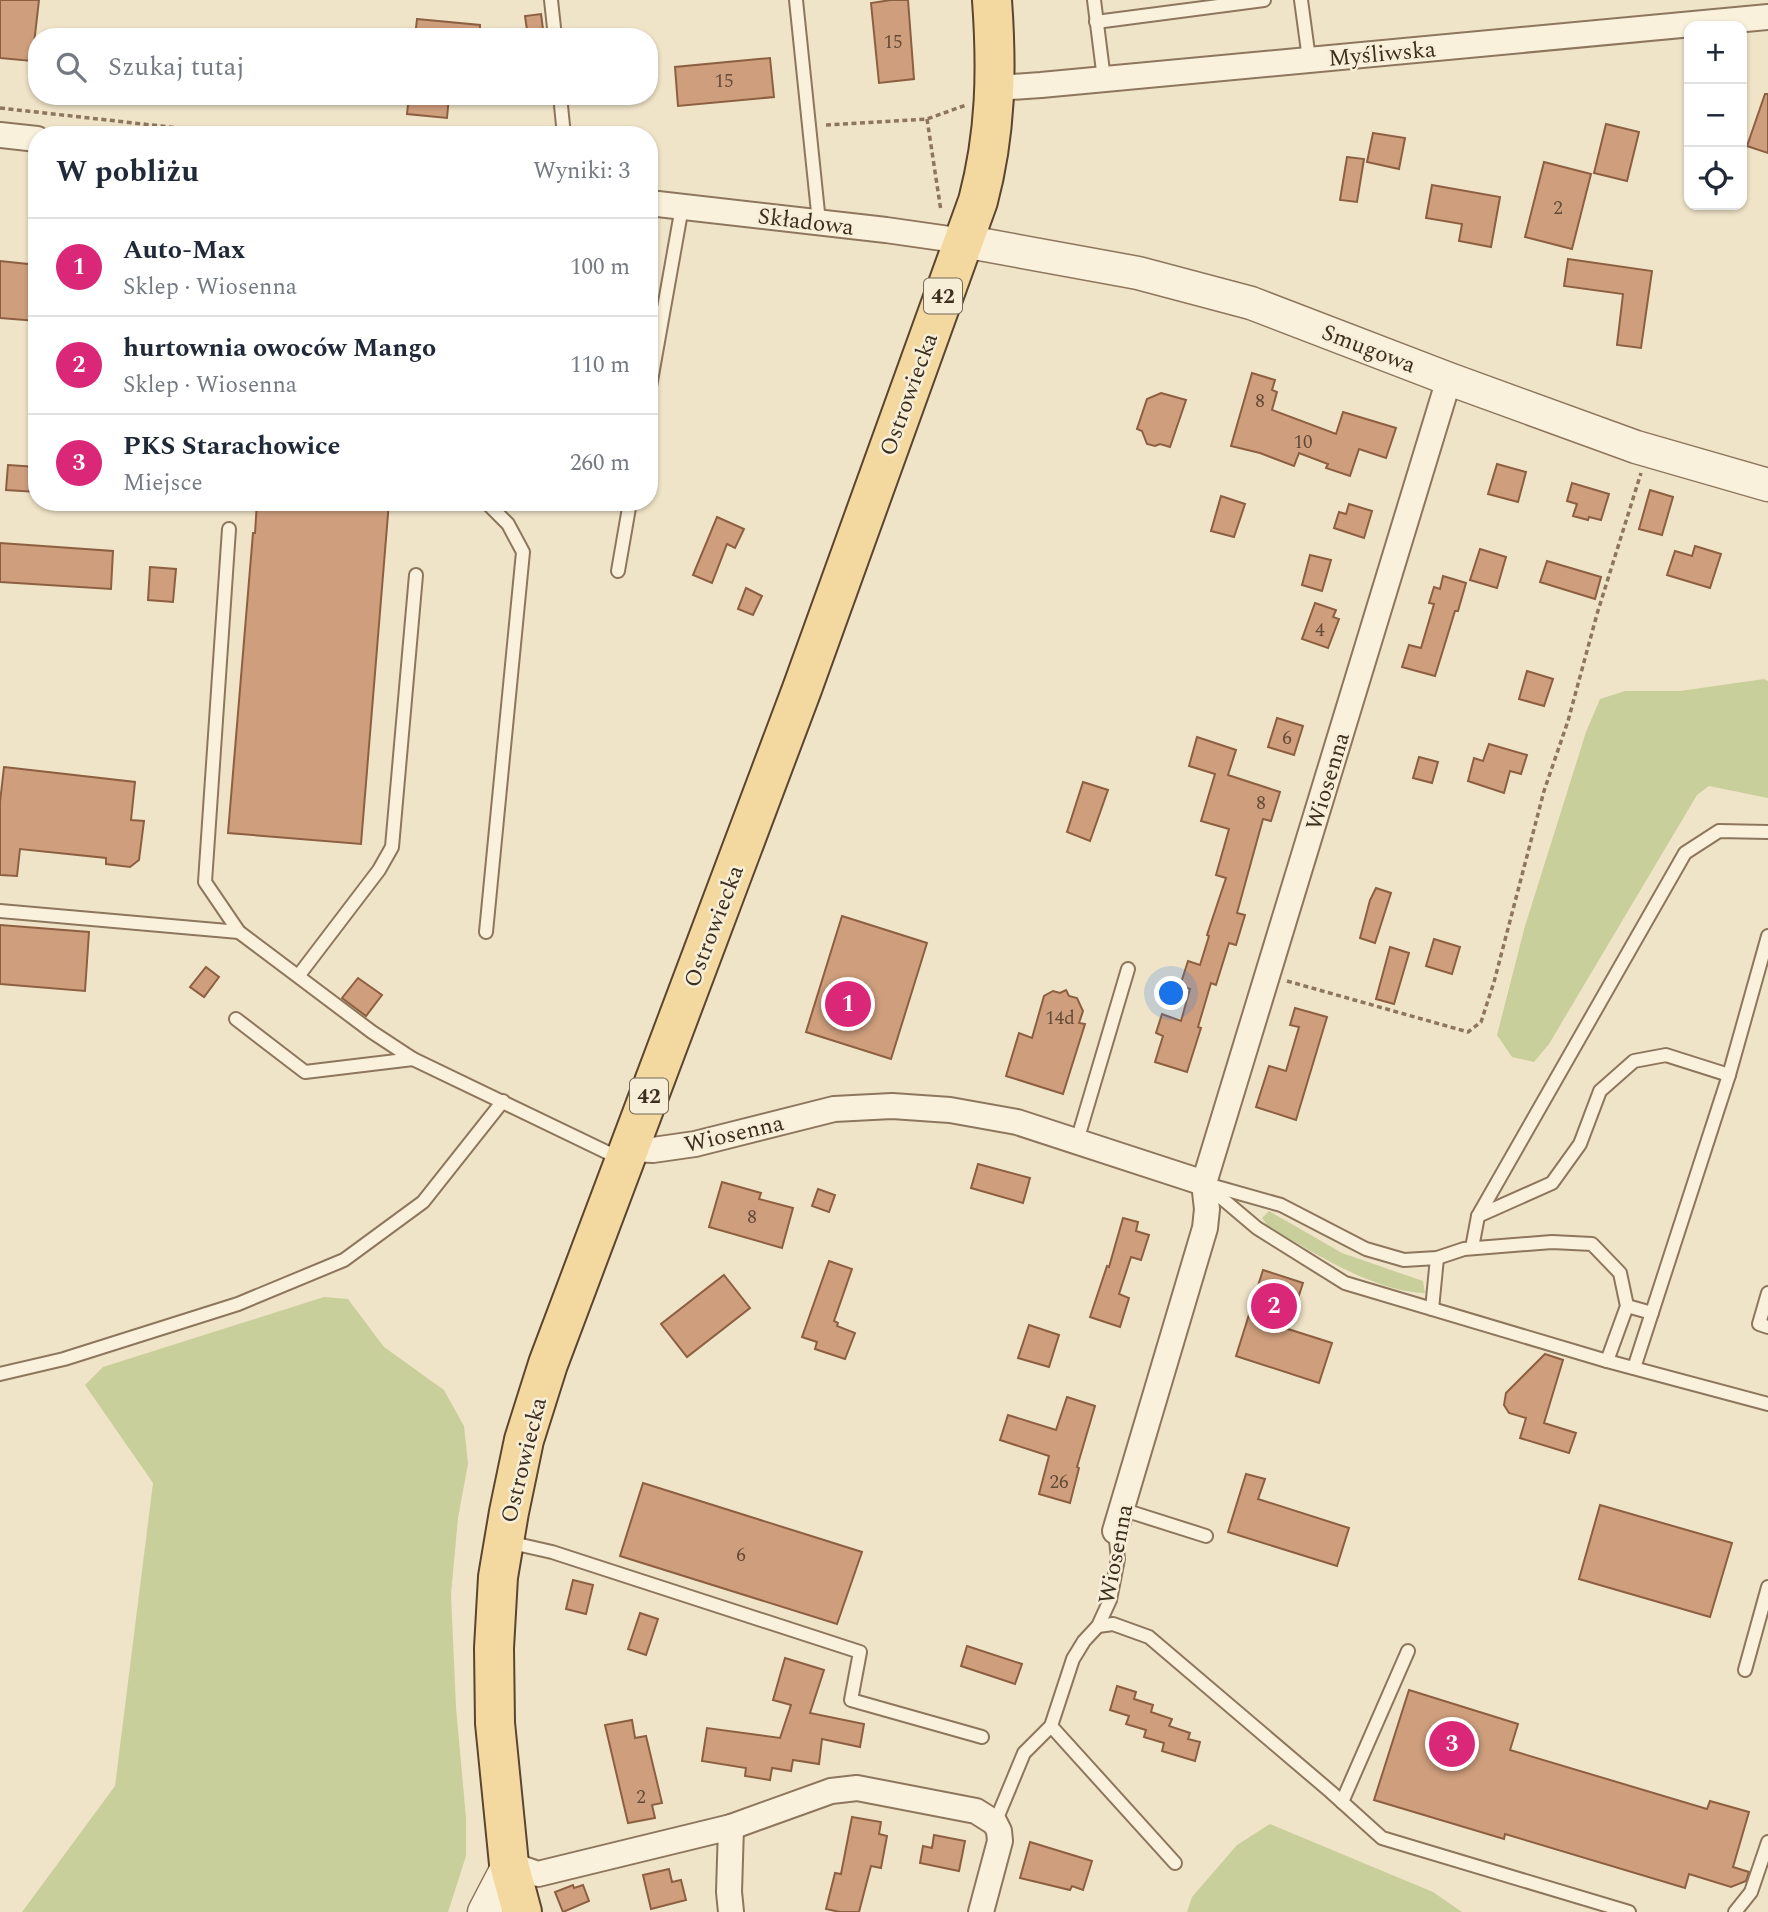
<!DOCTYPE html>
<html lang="pl">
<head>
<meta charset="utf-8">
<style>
  body { margin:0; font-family:Spectral,serif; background:#f6f6f7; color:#1f2937 }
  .controls { position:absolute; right:21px; top:21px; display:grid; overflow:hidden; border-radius:14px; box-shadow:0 2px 5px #0004 }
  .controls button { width:63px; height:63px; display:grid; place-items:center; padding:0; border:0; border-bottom:2px solid #e0e1e3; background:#fff; color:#1f2937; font:35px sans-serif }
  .you { position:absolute; left:1172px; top:994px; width:24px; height:24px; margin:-18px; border:5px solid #fff; border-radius:50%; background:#1a73e8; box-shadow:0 0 0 10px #1a73e833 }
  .badge { display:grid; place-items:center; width:46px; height:46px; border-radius:50%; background:#db2777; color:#fff; font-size:23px; font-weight:700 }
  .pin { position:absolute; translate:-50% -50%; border:4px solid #fff; box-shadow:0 2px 7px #0006 }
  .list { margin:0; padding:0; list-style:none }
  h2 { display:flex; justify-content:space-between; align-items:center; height:91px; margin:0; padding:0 28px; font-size:30px }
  h2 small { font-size:23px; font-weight:400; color:#747a83 }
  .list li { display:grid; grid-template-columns:46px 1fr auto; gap:21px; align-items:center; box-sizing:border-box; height:98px; padding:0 28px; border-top:2px solid #e0e1e3 }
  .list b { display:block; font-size:26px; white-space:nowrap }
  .list p { margin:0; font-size:23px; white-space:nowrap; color:#747a83 }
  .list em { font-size:23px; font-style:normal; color:#747a83 }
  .icon { flex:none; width:38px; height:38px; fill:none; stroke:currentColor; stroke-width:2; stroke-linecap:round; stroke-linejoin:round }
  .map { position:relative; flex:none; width:1768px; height:1912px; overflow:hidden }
  .search { position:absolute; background:#fff; box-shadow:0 2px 5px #0004; left:28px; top:28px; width:630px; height:77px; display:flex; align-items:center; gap:18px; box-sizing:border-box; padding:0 24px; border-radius:28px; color:#747a83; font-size:26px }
  .panel { position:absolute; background:#fff; box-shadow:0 2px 5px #0004; left:28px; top:126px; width:630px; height:385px; border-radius:28px }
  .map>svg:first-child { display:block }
  .green { fill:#c9cf9b }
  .building { fill:#cf9f7d; stroke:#8d5f41; stroke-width:2 }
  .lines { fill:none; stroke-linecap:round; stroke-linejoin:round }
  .service-casing { stroke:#8d765c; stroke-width:16 }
  .minor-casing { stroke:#8d765c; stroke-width:28 }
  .tertiary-casing { stroke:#8d765c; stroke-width:35 }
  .primary-casing { stroke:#5b4430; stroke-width:42 }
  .path { stroke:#8d765c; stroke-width:3.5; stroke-dasharray:5 3.5; stroke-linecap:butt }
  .service { stroke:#faf1dc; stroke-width:12 }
  .minor { stroke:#faf1dc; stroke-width:24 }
  .tertiary { stroke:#faf1dc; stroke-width:32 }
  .primary { stroke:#f3d9a0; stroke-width:38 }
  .labels { text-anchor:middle; stroke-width:5; stroke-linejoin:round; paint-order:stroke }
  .number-label { font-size:19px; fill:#624a37 }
  .shield { fill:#f7eed8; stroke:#756857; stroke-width:2 }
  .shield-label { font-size:21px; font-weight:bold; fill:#3d2e20 }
  .street-label { font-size:23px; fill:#3d2e20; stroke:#f7eed8 }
</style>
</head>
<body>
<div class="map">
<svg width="1768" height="1912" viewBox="0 0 1768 1912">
  <rect width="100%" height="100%" fill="#f0e4c8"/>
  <g class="green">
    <polygon points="1764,679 1768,681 1768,798 1709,786 1697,795 1549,1044 1534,1062 1512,1057 1497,1035 1525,926 1586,732 1600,699 1625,691 1680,691"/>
    <path d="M 1269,1211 L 1342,1253 L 1423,1281 L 1425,1293 C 1375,1292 1309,1251 1267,1225 L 1262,1218 Z"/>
    <polygon points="324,1297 348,1299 384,1347 444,1390 464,1426 468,1464 458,1518 451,1594 456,1707 466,1818 466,1856 449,1909 448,1912 22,1912 115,1786 153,1483 85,1385 103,1367"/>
    <polygon points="1270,1824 1433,1892 1462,1912 1187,1912 1192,1897 1237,1845"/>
  </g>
  <g class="building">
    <polygon points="0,0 39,0 32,61 0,58"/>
    <polygon points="891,0 908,0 914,79 879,83 871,3"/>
    <polygon points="541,14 544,37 528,37 525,16"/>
    <polygon points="417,19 480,25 480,37 415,37"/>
    <polygon points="770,58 774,97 678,106 675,67"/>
    <polygon points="1765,94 1768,94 1768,153 1747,146"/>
    <polygon points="409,96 449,96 447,118 407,114"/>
    <polygon points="1606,124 1639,132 1627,181 1594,173"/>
    <polygon points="1373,133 1405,138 1399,169 1367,162"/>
    <polygon points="1347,157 1364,159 1357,202 1340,200"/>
    <polygon points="1544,162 1591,174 1572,249 1525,237"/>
    <polygon points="1432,185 1500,197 1491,247 1459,241 1462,224 1426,218"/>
    <polygon points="1568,259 1652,271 1641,348 1617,345 1623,294 1564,286"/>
    <polygon points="0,261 37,265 37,321 0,318"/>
    <polygon points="1252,373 1275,380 1272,390 1277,392 1272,410 1336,434 1343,412 1396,428 1386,458 1359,449 1350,476 1326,468 1328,464 1299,453 1294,466 1260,453 1231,446"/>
    <polygon points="1161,393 1186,400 1170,447 1160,444 1155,446 1147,444 1142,431 1137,429 1147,399"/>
    <polygon points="1497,464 1526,472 1518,502 1488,494"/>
    <polygon points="8,465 37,467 37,492 6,490"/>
    <polygon points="1572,483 1609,494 1601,520 1589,517 1588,520 1573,516 1577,504 1567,501"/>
    <polygon points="1650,490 1673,497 1662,535 1639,529"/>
    <polygon points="1221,496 1245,504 1234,537 1211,531"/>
    <polygon points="257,502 389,502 361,844 228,833 253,533 255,533"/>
    <polygon points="1349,504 1372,511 1364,538 1334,528 1339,512 1346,514"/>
    <polygon points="717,517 744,529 735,548 727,544 712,583 693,575"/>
    <polygon points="0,543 113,551 111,589 0,582"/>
    <polygon points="1695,546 1721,554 1710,588 1667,575 1675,551 1692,556"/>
    <polygon points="1480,549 1506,557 1497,588 1470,580"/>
    <polygon points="1310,555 1331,560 1322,591 1302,585"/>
    <polygon points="1547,561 1601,577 1595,599 1540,582"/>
    <polygon points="150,567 176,569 173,602 148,600"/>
    <polygon points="1443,576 1466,583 1458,611 1455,611 1435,676 1402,667 1409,645 1421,648 1434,604 1429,603 1434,587 1440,589"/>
    <polygon points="746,588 762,596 753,615 738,609"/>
    <polygon points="1315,603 1336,610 1333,617 1339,619 1328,648 1302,639"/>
    <polygon points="1527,671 1553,679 1544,706 1519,699"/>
    <polygon points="1277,718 1303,726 1294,755 1268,747"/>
    <polygon points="1197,737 1236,750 1228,775 1280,792 1271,821 1263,819 1237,913 1245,915 1236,945 1229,943 1216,985 1211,983 1198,1027 1201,1028 1187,1072 1155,1062 1163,1036 1156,1033 1162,1014 1181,1021 1190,989 1180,986 1188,961 1200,965 1209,936 1207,935 1226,878 1216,875 1229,829 1201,821 1215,774 1189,766"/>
    <polygon points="1489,744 1527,755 1521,774 1510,771 1504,793 1468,781 1474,758 1483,761"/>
    <polygon points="1419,757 1438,762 1432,783 1413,778"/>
    <polygon points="4,767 135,782 131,820 144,821 139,860 130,867 106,864 106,858 20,849 17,876 0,875 0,802"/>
    <polygon points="1083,782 1108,790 1090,841 1067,832"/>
    <polygon points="1376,888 1391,893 1375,943 1360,938 1370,900"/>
    <polygon points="842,916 927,943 891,1059 806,1032"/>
    <polygon points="0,925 89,932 85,991 0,984"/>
    <polygon points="1434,939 1460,947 1452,974 1426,966"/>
    <polygon points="1390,947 1409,953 1394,1004 1376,999"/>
    <polygon points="206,967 219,977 204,997 190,987"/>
    <polygon points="358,978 382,995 366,1016 342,998"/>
    <polygon points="1066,990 1069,996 1077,998 1083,1011 1079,1023 1085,1024 1063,1094 1006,1076 1019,1033 1032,1038 1044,996 1053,991 1060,993"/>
    <polygon points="1295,1008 1327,1017 1296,1120 1256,1107 1269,1066 1286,1071 1299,1027 1290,1025"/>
    <polygon points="978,1164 1030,1178 1023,1203 971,1188"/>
    <polygon points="722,1182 761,1193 759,1199 793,1208 782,1248 709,1227"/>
    <polygon points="818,1189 835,1195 829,1212 812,1206"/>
    <polygon points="1123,1218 1138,1222 1136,1231 1149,1235 1141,1260 1131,1257 1119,1294 1129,1298 1120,1327 1090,1317 1107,1266 1109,1267"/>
    <polygon points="829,1261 852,1269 834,1321 838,1323 837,1326 855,1333 845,1359 815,1349 817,1342 802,1337"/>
    <polygon points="1263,1270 1303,1283 1288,1329 1332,1343 1319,1383 1236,1356"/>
    <polygon points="724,1275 750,1308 687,1357 661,1324"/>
    <polygon points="1029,1325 1059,1335 1049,1367 1018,1358"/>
    <polygon points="1545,1354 1563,1360 1544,1423 1576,1433 1569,1453 1520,1438 1526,1418 1509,1413 1504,1405 1506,1393"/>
    <polygon points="1067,1397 1095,1406 1077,1467 1079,1468 1070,1503 1039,1494 1049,1456 1000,1440 1008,1415 1056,1430"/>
    <polygon points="1246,1474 1265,1479 1258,1499 1349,1528 1337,1566 1228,1532"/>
    <polygon points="643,1483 862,1552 837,1624 620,1556"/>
    <polygon points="1600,1505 1732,1543 1710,1617 1579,1579"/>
    <polygon points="573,1580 593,1585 586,1614 566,1609"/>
    <polygon points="640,1613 658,1619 646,1655 628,1649"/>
    <polygon points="967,1646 1022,1664 1015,1684 961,1666"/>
    <polygon points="785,1658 824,1670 810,1713 864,1724 860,1747 822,1739 819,1764 793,1760 791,1771 772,1768 770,1780 745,1776 746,1768 702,1761 707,1728 780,1738 791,1705 773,1700"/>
    <polygon points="1117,1686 1136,1692 1134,1699 1153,1705 1151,1712 1172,1719 1169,1726 1190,1733 1188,1739 1200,1742 1195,1761 1162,1751 1164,1743 1144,1737 1146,1730 1126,1724 1129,1716 1110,1710"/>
    <polygon points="1409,1690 1518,1724 1510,1750 1707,1809 1710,1801 1749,1812 1733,1867 1749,1872 1746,1881 1731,1887 1689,1874 1685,1888 1505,1834 1504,1839 1374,1800"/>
    <polygon points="632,1720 635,1738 646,1736 662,1803 652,1805 655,1818 628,1823 605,1725"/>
    <polygon points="852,1817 881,1822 879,1834 887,1836 881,1868 871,1866 859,1912 840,1912 826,1909 835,1873 841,1874"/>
    <polygon points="934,1835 965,1841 959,1871 920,1863 923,1846 932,1848"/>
    <polygon points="1030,1842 1092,1861 1083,1890 1072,1886 1070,1890 1020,1878"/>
    <polygon points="669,1869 672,1882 681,1880 686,1900 651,1909 643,1875"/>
    <polygon points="573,1885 574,1888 583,1885 589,1901 563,1912 555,1892"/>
  </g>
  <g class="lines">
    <g class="service-casing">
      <g id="service">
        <polyline points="551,0 555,37"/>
        <polyline points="796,0 819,222"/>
        <polyline points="1094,0 1104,79"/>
        <polyline points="1301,0 1309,59"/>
        <polyline points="1096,22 1264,0"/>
        <polyline points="560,96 564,135"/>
        <polyline points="649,392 682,207"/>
        <polyline points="486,502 508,524 523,552 486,932"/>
        <polyline points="229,529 205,882 239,932 372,1032 413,1059 621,1159"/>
        <polyline points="618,571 630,502"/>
        <polyline points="0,911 239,932"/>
        <polyline points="299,975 379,870 392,847 416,575"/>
        <polyline points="236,1019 305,1072 413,1059"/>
        <polyline points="1077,1141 1128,969"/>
        <polyline points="1205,1184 1257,1228 1345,1283 1607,1361 1768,1404"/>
        <polyline points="1210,1185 1281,1205 1366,1249 1404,1260 1437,1258 1464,1249 1552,1242 1592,1244 1620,1273 1627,1306 1607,1361"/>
        <polyline points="1478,1216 1552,1183 1580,1144 1600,1091 1634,1061 1666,1055 1729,1075"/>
        <polyline points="1472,1248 1478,1216 1685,853 1719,831 1768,832"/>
        <polyline points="1768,1293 1759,1324 1768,1327"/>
        <polyline points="1627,1306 1652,1313"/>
        <polyline points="1432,1309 1437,1258"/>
        <polyline points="1634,1368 1729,1075 1768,936"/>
        <polyline points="0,1374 64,1359 238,1304 344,1260 423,1202 503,1101"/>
        <polyline points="1121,1509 1206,1536"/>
        <polyline points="508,1542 552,1552 860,1652 851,1700 982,1737"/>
        <polyline points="1098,1626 1113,1624 1149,1637 1331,1792 1382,1838 1629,1912"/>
        <polyline points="1745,1670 1768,1587"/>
        <polyline points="1051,1726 1175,1863"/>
        <polyline points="1342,1802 1408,1651"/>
        <polyline points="995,1823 1024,1753 1051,1726 1073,1659 1084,1641 1098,1626 1110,1600 1118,1559 1115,1531"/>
        <polyline points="1735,1912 1751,1892 1768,1842"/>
      </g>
    </g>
    <g class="minor-casing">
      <g id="minor">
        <polyline points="996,88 1041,85 1768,17"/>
        <polyline points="0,135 37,139"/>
        <polyline points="649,203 886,230 963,241"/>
        <polyline points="629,1149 653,1150 695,1144 834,1109 892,1106 950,1110 1017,1122 1204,1183"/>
        <polyline points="1115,1531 1205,1228 1207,1209 1204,1183 1449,379"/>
        <polyline points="731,1827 831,1791 857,1788 976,1811 995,1823 999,1831 1000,1841 981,1912"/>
        <polyline points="509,1864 538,1874 731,1827 729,1892 731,1912"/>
      </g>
    </g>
    <g class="tertiary-casing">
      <g id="tertiary">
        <polyline points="963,241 1138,273 1251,303 1449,379 1636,447 1768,485"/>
        <polyline points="484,1912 509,1864"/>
      </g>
    </g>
    <g class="primary-casing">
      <path id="primary" d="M 522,1912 L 509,1864 L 495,1723 L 494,1648 L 498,1577 L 509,1512 L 524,1440 L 548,1364 L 802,689 L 978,201 C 996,133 997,70 992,0"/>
    </g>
    <g class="path">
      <polyline points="0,108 241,135"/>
      <polyline points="927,119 941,211"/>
      <polyline points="826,125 927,119 966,105"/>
      <polyline points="1287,981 1468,1032 1481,1022 1494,982 1544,791 1568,721 1597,614 1641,473"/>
    </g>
    <use href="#service" class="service"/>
    <use href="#minor" class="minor"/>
    <use href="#tertiary" class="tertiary"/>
    <use href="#primary" class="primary"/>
  </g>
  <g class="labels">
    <g class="number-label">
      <text x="893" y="48">15</text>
      <text x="724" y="87">15</text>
      <text x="1558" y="214">2</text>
      <text x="1260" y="407">8</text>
      <text x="1303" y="448">10</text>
      <text x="1320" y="636">4</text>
      <text x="1287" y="744">6</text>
      <text x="1261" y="809">8</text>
      <text x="1060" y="1024">14d</text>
      <text x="752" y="1223">8</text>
      <text x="1059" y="1488">26</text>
      <text x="741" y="1561">6</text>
      <text x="641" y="1803">2</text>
    </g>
    <g class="shield">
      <rect x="924" y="278.5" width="38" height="35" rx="5"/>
      <rect x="630" y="1078.5" width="38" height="35" rx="5"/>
    </g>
    <g class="shield-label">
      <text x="943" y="303">42</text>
      <text x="649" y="1103">42</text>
    </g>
    <g class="street-label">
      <text transform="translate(1382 53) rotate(-5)" y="8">Myśliwska</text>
      <text transform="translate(806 221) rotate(7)" y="8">Składowa</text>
      <text transform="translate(1369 348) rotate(21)" y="8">Smugowa</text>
      <text transform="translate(908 394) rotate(-70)" y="8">Ostrowiecka</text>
      <text transform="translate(1327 781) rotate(-73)" y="8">Wiosenna</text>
      <text transform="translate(713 926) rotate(-69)" y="8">Ostrowiecka</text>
      <text transform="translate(734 1133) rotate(-13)" y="8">Wiosenna</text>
      <text transform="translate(523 1460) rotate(-76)" y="8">Ostrowiecka</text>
      <text transform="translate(1115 1554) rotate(-79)" y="8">Wiosenna</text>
    </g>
  </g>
</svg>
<div class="controls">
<button>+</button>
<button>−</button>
<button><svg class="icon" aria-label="locate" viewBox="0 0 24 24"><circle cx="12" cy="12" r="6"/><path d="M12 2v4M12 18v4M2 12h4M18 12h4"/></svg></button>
</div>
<div class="you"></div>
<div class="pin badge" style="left:848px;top:1004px">1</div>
<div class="pin badge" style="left:1274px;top:1306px">2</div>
<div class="pin badge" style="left:1452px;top:1744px">3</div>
<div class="search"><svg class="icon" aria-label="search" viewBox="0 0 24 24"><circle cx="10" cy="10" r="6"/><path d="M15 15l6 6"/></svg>Szukaj tutaj</div>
<section class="panel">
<h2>W pobliżu<small>Wyniki: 3</small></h2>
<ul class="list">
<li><span class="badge">1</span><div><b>Auto-Max</b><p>Sklep · Wiosenna</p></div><em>100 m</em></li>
<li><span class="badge">2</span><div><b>hurtownia owoców Mango</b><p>Sklep · Wiosenna</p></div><em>110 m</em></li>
<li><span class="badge">3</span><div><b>PKS Starachowice</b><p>Miejsce</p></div><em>260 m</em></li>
</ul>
</section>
</div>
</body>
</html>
